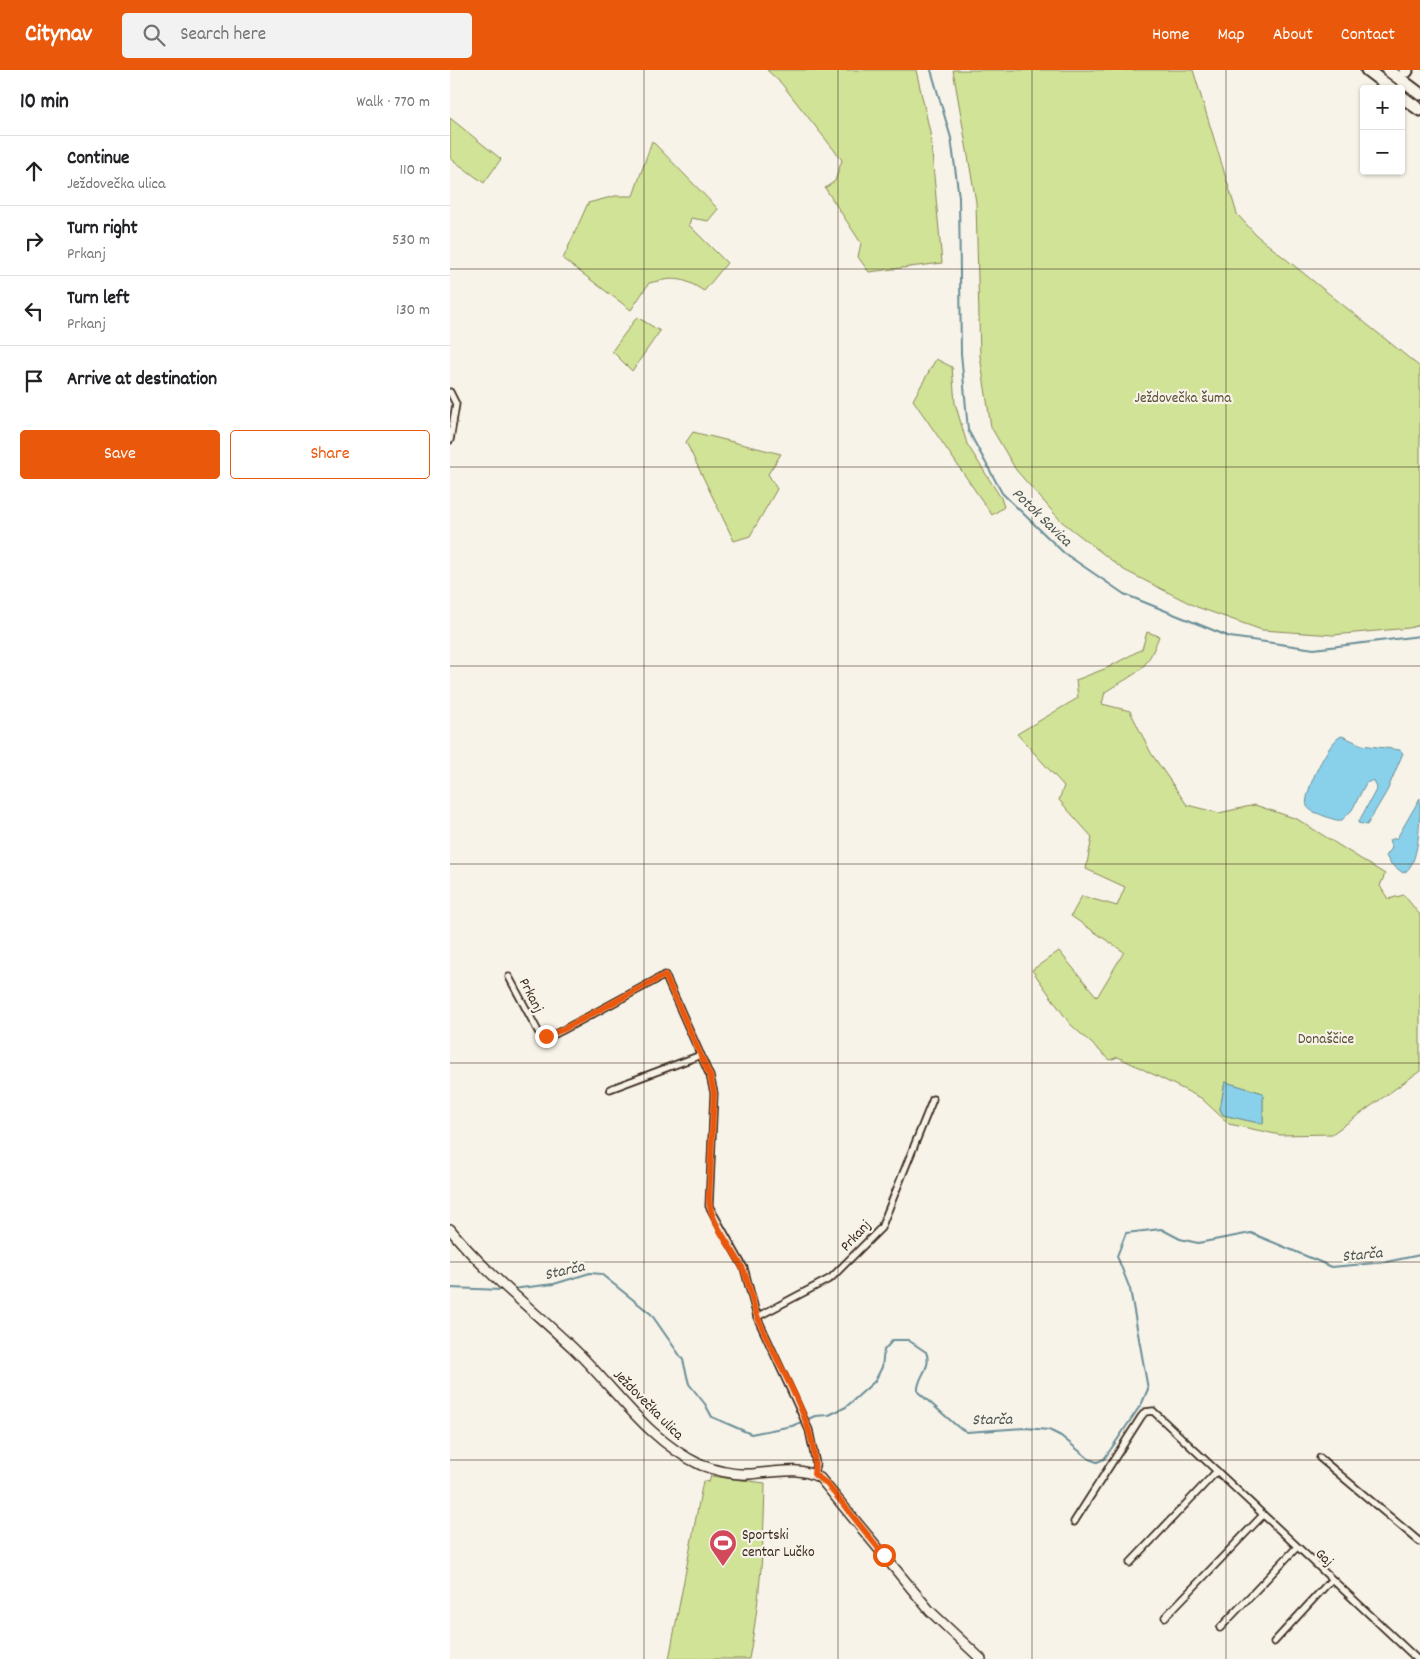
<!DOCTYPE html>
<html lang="en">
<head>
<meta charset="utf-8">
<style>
  body { margin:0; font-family:Dekko,sans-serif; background:#f2f2f2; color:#202124 }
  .controls { position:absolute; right:15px; top:15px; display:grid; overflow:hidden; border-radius:5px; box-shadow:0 1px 4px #0004 }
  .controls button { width:45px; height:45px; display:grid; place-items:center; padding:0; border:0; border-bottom:1px solid #e0e0e0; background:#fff; color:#202124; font:25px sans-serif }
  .stop { position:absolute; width:15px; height:15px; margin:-11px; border:4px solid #ea580c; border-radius:50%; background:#fff }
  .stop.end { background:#ea580c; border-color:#fff; box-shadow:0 1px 5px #0008 }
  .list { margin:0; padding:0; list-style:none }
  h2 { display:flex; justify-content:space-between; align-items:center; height:65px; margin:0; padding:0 20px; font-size:21px }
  h2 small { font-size:16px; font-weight:400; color:#757577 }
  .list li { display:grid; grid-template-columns:32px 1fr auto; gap:15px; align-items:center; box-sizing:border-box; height:70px; padding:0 20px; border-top:1px solid #e0e0e0 }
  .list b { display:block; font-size:19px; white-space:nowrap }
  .list p { margin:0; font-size:16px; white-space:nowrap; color:#757577 }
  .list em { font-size:16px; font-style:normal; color:#757577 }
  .actions { display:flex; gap:10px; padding:15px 20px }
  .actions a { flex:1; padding:11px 0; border:1px solid #ea580c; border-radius:5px; text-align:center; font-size:18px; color:#ea580c }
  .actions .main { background:#ea580c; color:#fff }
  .icon { flex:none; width:28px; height:28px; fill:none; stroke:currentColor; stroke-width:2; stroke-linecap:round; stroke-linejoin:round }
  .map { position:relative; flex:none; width:970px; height:1589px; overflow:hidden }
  header { display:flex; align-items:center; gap:30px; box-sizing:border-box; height:70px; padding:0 25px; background:#ea580c; color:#fff }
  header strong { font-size:24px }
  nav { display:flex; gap:28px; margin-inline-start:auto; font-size:18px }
  .search { width:350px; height:45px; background:#f2f2f2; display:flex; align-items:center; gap:12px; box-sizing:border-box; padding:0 18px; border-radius:5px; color:#757577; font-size:19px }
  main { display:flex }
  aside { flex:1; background:#fff }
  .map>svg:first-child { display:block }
  .green { fill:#d1e397; stroke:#86865a; fill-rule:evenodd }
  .water { fill:#89d1ea; stroke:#6a8e98 }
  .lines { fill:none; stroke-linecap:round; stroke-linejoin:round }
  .stream { stroke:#6a8e98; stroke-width:2 }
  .minor-casing { stroke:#3b2a1e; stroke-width:9 }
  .secondary-casing { stroke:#3b2a1e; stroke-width:12 }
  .motorway-casing { stroke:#3b2a1e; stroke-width:15 }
  .minor { stroke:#f7f3e8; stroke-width:5.5 }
  .secondary { stroke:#f7f3e8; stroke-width:9 }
  .motorway { stroke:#f7f3e8; stroke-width:11 }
  .route { stroke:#ea580c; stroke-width:6 }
  .grid { fill:none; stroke:#3b2a1e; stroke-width:1; stroke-opacity:0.55 }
  .labels { text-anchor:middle; stroke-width:4.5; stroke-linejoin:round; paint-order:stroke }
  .park-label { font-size:15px; fill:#594f36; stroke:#f7f3e8 }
  .street-label { font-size:15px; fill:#3b2a1e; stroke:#f7f3e8 }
  .poi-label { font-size:15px; fill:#3b2a1e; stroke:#f7f3e8; text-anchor:start }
  .water-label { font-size:16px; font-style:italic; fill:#4e5451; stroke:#f7f3e8 }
</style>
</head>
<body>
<header>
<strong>Citynav</strong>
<div class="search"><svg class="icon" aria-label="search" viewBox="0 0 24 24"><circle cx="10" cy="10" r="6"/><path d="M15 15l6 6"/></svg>Search here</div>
<nav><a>Home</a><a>Map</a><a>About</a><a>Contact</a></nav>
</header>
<main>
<aside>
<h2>10 min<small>Walk · 770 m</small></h2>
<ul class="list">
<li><svg class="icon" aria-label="ahead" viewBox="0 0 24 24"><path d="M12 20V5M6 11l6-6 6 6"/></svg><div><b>Continue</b><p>Ježdovečka ulica</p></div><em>110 m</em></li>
<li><svg class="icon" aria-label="right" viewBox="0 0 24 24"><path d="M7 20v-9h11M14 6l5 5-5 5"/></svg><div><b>Turn right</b><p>Prkanj</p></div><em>530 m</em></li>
<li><svg class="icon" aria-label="left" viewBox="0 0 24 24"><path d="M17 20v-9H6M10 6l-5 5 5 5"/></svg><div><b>Turn left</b><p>Prkanj</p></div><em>130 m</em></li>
<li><svg class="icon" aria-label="arrive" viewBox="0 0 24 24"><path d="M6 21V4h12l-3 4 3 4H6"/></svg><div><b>Arrive at destination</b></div></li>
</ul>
<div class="actions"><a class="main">Save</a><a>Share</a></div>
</aside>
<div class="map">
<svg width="970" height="1589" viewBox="0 0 970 1589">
  <rect width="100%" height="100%" fill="#f7f3e8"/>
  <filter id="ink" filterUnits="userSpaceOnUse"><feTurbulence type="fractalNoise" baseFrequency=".02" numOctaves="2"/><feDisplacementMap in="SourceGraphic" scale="10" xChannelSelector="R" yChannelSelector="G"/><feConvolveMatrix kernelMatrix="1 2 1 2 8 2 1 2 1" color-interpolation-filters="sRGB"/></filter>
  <g filter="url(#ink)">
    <g class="green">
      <polygon points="317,0 466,0 480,62 492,193 419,202 408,187 411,173 375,118 385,111 392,90 331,13"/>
      <polygon points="503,0 743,0 787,144 806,165 970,297 970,555 959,558 883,565 812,560 747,537 674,500 611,451 566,400 541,357 530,286 526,132"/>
      <polygon points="0,48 51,89 34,113 0,88"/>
      <path d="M 202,71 L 268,139 L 258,151 L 241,148 L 239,155 L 277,193 L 254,221 C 232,207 225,207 199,213 L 181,240 L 113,189 L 138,133 L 165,126 L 183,126 Z"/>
      <polygon points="187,247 210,261 182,301 162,281"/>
      <polygon points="486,289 502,297 505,333 517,374 551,428 554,437 542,445 463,330"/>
      <polygon points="243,362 331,384 318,404 327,419 300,466 284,471 236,372"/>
      <path d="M 697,562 L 709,566 C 696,603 687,602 655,622 L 652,634 L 680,641 L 701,683 L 737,735 L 769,743 L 805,735 L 847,749 L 935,804 L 930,816 L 938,829 L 954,825 L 970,845 L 970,1001 L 882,1064 L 830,1065 L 779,1054 L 751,1028 L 668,987 L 660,990 L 620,954 L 582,900 L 609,881 L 647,927 L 674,882 L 621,846 L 632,826 L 667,836 L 675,817 L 636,799 L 642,767 L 609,730 L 614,716 L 567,664 L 628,628 L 626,610 L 657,598 L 692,579 ZM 775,1012 L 813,1023 L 813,1054 L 773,1045 L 770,1039 Z"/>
      <path d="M 261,1406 L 315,1413 C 314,1472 310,1531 299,1589 L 219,1589 L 253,1411 L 259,1412 Z"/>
    </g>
    <g class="water">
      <path d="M 892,666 L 912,675 L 950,680 L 953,683 L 937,721 L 917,755 L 908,753 L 927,718 L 924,710 L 916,713 L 902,740 L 892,750 C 885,751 881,748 874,746 C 868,743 860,742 857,736 C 852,725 880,668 892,666 Z"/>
      <path d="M 970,728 C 970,747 970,797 953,803 L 940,793 L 936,786 L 942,778 L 939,770 L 947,768 Z"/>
      <polygon points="775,1012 813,1023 813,1054 773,1045 770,1039"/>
    </g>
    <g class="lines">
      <g class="stream">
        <polyline points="481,0 501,68 509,127 511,283 518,360 552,423 614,483 674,524 780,567 864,579 970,566"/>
        <polyline points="0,1218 52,1220"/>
        <path d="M 62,1219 L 104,1214 L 140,1203 L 151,1204 L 201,1244 L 233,1290 L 239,1314 L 255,1334 L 262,1347 L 301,1364 L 342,1356 L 365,1346 L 379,1345 L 396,1337 L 425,1311 L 432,1297 L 434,1280 L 443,1270 L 458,1270 L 476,1282 C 483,1298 466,1307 468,1322 L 508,1357 L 517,1362 L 575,1358 L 599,1360 L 611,1366 L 639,1389 L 647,1392 L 654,1389 L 663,1376 L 692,1333 L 698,1319 L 680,1219 L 667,1186 L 676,1163 L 711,1159 L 730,1169 L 748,1173 L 801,1163 L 882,1197 L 936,1192 L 970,1185"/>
      </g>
      <g class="minor-casing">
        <g id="minor">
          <polyline points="0,322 6,334 0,370"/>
          <polyline points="59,907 89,963 101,966 113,960 215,905 260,1006 264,1023 259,1136 294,1198 307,1247 359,1360 366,1394 364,1404"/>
          <polyline points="160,1019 251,985"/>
          <polyline points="307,1247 381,1208 431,1158 483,1029"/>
          <polyline points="870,1388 970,1472"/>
          <polyline points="624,1452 691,1347 695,1342 703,1341 967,1589"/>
          <polyline points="680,1493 767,1401"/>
          <polyline points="715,1547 813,1445"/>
          <polyline points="770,1558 847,1477"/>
          <polyline points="824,1572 881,1510"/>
        </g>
      </g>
      <g class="secondary-casing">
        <path id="secondary" d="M 0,1159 C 35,1203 82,1239 123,1278 C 164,1317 198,1371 251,1395 C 267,1401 283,1405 299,1404 C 323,1403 349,1395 370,1408 L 480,1541 L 531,1589"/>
      </g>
      <g class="motorway-casing">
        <g id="motorway">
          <polyline points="917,0 942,19"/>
          <polyline points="938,0 970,24"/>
          <polyline points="955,0 957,1"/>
          <polyline points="951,26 970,40"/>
        </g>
      </g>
      <use href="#minor" class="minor"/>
      <use href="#secondary" class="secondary"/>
      <use href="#motorway" class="motorway"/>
    </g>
  </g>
  <g class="lines" filter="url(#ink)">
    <path class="route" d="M 96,966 L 112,960 L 215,905 L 260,1006 L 264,1023 L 259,1129 C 260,1153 281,1175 292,1197 C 300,1212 301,1232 308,1248 C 325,1292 371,1358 364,1404 L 377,1414 L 434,1485"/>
  </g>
  <path class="grid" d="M 194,0 L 194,1589M 388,0 L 388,1589M 582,0 L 582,1589M 776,0 L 776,1589M 0,199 L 970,199M 0,397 L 970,397M 0,596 L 970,596M 0,794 L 970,794M 0,993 L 970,993M 0,1192 L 970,1192M 0,1390 L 970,1390"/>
  <defs>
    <g id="stadium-pin" transform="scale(1.4375)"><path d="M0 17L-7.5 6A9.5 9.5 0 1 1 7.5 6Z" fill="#d1495b" stroke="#f7f3e8"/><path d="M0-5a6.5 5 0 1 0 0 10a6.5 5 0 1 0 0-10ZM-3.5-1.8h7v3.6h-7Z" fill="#fff"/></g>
  </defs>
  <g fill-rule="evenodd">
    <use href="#stadium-pin" x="273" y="1473"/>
  </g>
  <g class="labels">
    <g class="park-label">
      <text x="733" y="332">Ježdovečka šuma</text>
      <text x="876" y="973">Donaščice</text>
    </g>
    <g class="street-label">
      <text transform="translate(82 925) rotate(63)" y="5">Prkanj</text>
      <text transform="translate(405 1165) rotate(-47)" y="5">Prkanj</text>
      <text transform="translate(199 1334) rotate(45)" y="5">Ježdovečka ulica</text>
      <text transform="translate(875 1487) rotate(45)" y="5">Gaj</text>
    </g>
    <g class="poi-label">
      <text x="292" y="1469">Sportski<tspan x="292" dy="17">centar Lučko</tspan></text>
    </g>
    <g class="water-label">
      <text transform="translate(593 446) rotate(44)" y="6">Potok Savica</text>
      <text transform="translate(912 1183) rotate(-6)" y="6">Starča</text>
      <text transform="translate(114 1199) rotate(-13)" y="6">Starča</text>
      <text transform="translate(542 1348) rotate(-1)" y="6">Starča</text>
    </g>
  </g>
</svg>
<div class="controls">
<button>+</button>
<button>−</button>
</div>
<div class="stop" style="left:434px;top:1485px"></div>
<div class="stop end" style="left:96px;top:966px"></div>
</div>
</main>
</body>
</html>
